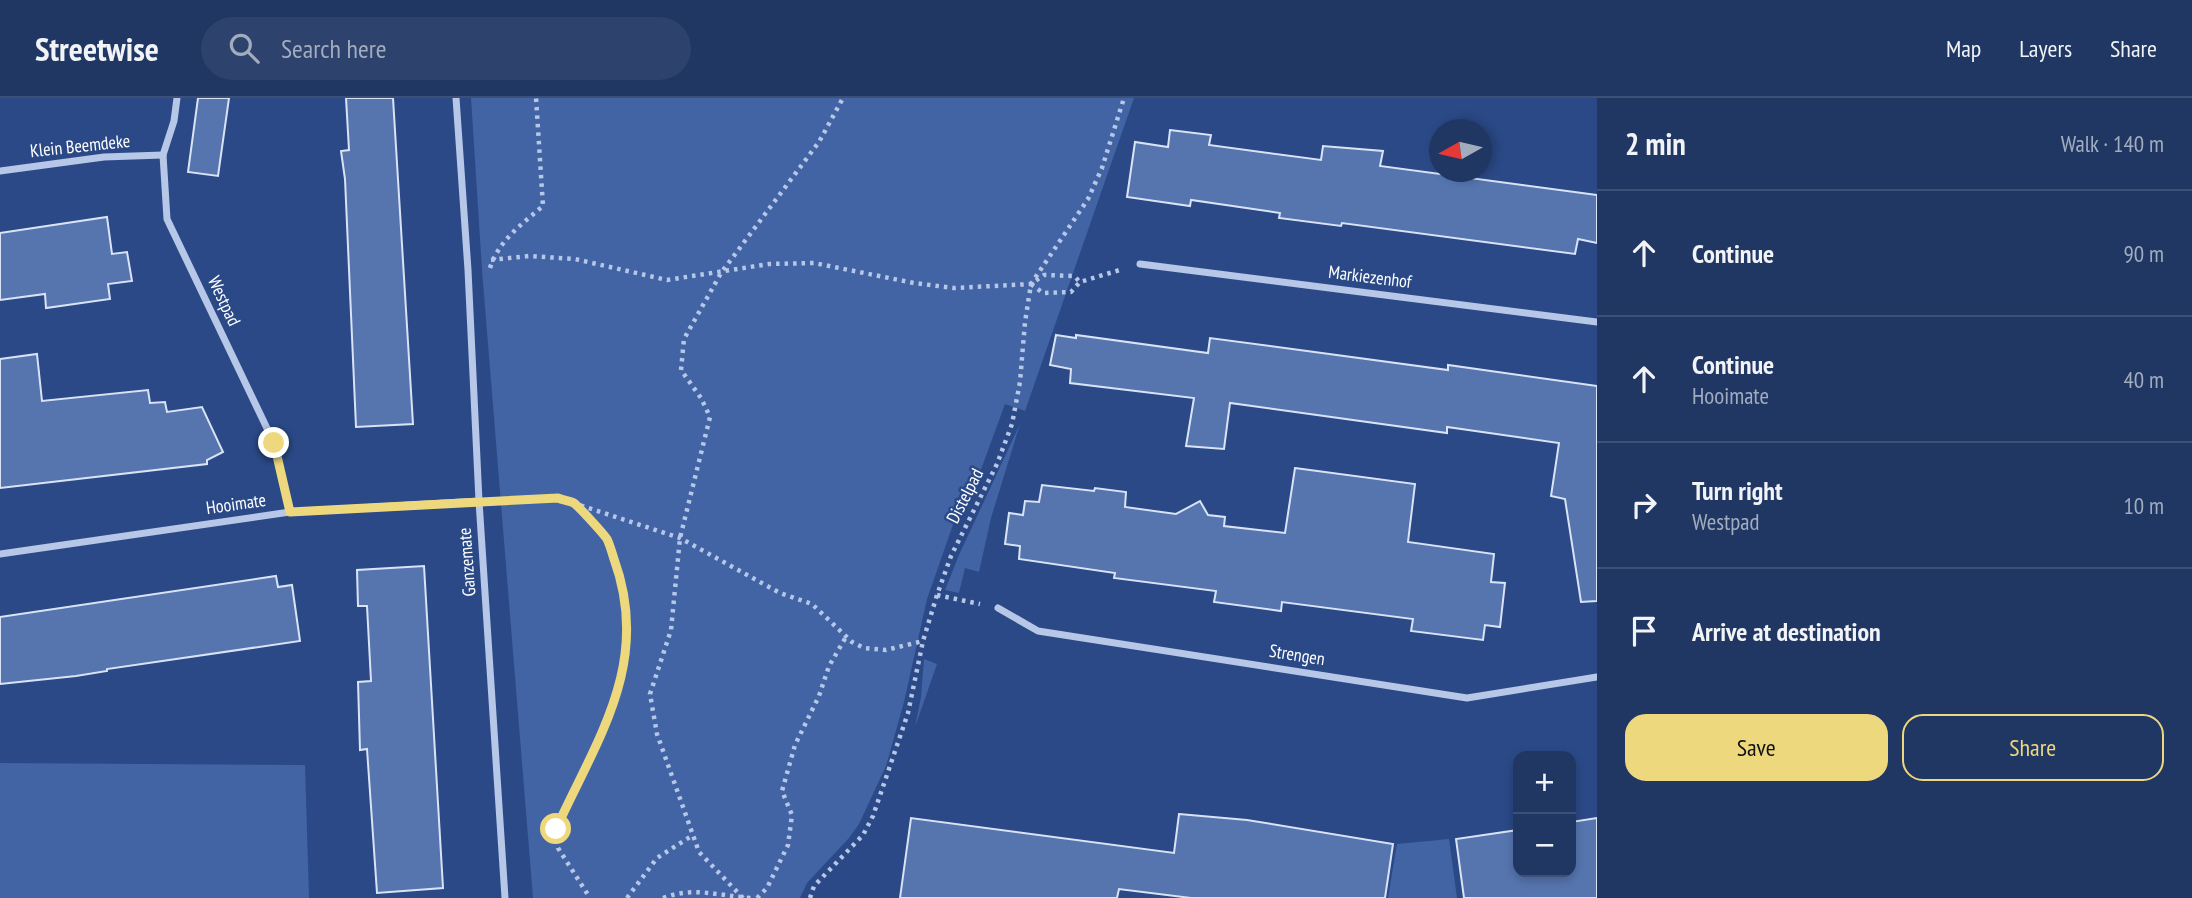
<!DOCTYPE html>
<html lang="en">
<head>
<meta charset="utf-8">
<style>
  body { margin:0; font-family:"PT Sans Narrow",sans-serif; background:#2d426d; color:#f1f3f6 }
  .controls { position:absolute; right:21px; bottom:21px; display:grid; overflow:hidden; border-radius:14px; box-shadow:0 4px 10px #0003 }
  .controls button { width:63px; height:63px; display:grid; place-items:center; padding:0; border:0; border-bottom:2px solid #3d5178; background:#203764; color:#f1f3f6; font:35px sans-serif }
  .compass { position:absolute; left:1429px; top:21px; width:63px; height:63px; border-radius:50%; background:#203764; box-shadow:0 4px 10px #0003; rotate:262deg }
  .stop { position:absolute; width:21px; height:21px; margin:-16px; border:5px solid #edd87d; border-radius:50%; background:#fff }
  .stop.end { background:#edd87d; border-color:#fff; box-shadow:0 2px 7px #0008 }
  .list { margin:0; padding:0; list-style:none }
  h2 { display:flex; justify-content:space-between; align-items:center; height:91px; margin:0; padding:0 28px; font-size:30px }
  h2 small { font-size:23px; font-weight:400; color:#a2acbf }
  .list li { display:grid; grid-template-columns:46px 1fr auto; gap:21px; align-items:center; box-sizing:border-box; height:126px; padding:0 28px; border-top:2px solid #3d5178 }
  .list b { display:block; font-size:26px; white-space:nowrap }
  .list p { margin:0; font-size:23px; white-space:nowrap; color:#a2acbf }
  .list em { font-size:23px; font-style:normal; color:#a2acbf }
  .actions { display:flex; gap:14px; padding:21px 28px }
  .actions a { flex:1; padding:16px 0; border:2px solid #edd87d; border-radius:21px; text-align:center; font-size:24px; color:#edd87d }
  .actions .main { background:#edd87d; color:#111 }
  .icon { flex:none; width:38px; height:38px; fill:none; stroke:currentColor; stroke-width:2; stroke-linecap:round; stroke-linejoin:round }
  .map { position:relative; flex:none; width:1597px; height:800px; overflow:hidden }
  header { display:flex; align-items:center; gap:42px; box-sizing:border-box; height:98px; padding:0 35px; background:#203764; border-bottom:2px solid #3d5178 }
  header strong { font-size:33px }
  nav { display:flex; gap:38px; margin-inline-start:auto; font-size:24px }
  .search { width:490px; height:63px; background:#2d426d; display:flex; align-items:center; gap:18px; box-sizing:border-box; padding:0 24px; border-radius:38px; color:#a2acbf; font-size:26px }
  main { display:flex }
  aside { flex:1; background:#203764 }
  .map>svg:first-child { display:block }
  .green { fill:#4264a4 }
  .building { fill:#5675af; stroke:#d9e3f6; stroke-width:2 }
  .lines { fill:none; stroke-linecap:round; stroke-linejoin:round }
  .path { stroke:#b6c7e7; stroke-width:4.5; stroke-dasharray:3.5 5; stroke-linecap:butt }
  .street { stroke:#b6c7e7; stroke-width:7 }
  .route { stroke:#edd87d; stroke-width:9 }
  .labels { text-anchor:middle; stroke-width:5; stroke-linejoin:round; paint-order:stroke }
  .street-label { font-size:18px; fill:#fff; stroke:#2a4986 }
</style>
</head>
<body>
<header>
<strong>Streetwise</strong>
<div class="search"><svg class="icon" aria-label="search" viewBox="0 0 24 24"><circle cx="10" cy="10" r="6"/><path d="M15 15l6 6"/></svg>Search here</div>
<nav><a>Map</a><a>Layers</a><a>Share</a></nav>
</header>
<main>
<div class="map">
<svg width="1597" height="800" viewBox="0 0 1597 800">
  <rect width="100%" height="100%" fill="#2a4986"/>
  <g class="green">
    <polygon points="471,0 1134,0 1025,313 1005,306 979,377 955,421 927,501 904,604 886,668 859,726 849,740 807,785 800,800 533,800 482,172"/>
    <polygon points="1020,326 991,420 979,474 965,470 959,495 945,492 959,457"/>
    <polygon points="924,561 937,566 915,629 921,599"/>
    <polygon points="0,665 305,667 309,800 0,800"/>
    <polygon points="1449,741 1457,800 1388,800 1397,746"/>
  </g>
  <g class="building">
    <polygon points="198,0 229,0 218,78 188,74"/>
    <polygon points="346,0 393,0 413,326 356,329 345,81 341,53 349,52"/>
    <polygon points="1170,32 1211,37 1209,47 1321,62 1323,48 1383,53 1380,68 1597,97 1597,145 1578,141 1575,156 1342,125 1341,128 1279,120 1280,115 1191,102 1190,108 1127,99 1135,44 1168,49"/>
    <polygon points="107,119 112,156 127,154 132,183 108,186 110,201 46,210 45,196 0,202 0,135"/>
    <polygon points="1056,237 1076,240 1076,237 1208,255 1210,240 1448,272 1448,267 1597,288 1597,503 1581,504 1565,401 1551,398 1559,345 1447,329 1447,335 1230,305 1224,351 1186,348 1194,300 1070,285 1071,271 1050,267"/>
    <polygon points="37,256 42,303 148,292 150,305 165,304 167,314 202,309 223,354 207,362 207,366 0,390 0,261"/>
    <polygon points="1295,370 1415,386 1408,444 1494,456 1491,484 1505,485 1500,529 1485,527 1483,542 1411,533 1413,521 1282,504 1281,513 1214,504 1216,493 1114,480 1115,475 1019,461 1020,448 1005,446 1009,415 1023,417 1025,403 1039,404 1042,387 1094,393 1095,390 1126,394 1125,409 1176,416 1200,403 1208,417 1225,419 1224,428 1285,435"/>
    <polygon points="424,468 443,790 377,795 367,651 360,652 358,584 371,583 367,508 358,508 357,472"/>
    <polygon points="276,478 278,489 292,487 300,543 107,571 107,573 76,578 0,586 0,519"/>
    <polygon points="1179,716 1247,722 1393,746 1385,800 1191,800 1119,791 1117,800 900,800 911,720 1174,755"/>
    <polygon points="1597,720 1597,800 1464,800 1456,741 1518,732 1518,774 1571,774 1571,724"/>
  </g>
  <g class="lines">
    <g class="path">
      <polyline points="491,162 529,158 575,161 667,182 769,166 814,165 914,185 954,190 1031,186 1044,177 1074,178 1080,184"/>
      <path d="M 490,170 C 499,142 522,126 543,108 L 536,0"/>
      <polyline points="1031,186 1043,195 1071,194 1080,184 1123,171"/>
      <polyline points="497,403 558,400 680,440 780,495 812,506 852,544 864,550 886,552 923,543"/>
      <polyline points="575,406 608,442 619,473 628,513 625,562 616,598 588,668 556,731 558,750 590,800"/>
      <polyline points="937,497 980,506"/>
      <polyline points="627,800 657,760 693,737"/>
      <path d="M 663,800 C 694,788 718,798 751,800"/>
      <polyline points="743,800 699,754 657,636 650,596 671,532 680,440 710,319 701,300 681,272 684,241 721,175 819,44 843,0"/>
      <polyline points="757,800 767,790 788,747 792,717 782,693 795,647 819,598 829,568 846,539"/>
      <polyline points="810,800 814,788 863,737 873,718 908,615 923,543 937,497 951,458 997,366 1012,326 1020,284 1025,224 1031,186 1088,101 1102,70 1124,0"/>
    </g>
    <g class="street">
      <polyline points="177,0 174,23 163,57 167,121 274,345 290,414"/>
      <polyline points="456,0 468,172 479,403 505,800"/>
      <polyline points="0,73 104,59 163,57"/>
      <polyline points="1140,166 1597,224"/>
      <polyline points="0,456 290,414 479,403"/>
      <polyline points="998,510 1038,533 1467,600 1597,579"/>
    </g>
  </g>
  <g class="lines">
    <path class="route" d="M 274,345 L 290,414 L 558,400 C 563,402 570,403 574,405 C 580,410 602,434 607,441 C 610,447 612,455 614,461 C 652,565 597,641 556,731"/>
  </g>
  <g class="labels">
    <g class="street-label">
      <text transform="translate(80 48) rotate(-6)" y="6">Klein Beemdeke</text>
      <text transform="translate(1370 179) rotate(7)" y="6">Markiezenhof</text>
      <text transform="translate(224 203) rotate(65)" y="6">Westpad</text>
      <text transform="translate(965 398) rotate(-63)" y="6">Distelpad</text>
      <text transform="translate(236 406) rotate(-8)" y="6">Hooimate</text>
      <text transform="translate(467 464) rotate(-94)" y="6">Ganzemate</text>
      <text transform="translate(1297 557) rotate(9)" y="6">Strengen</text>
    </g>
  </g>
</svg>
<div class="controls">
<button>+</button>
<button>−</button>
</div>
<svg class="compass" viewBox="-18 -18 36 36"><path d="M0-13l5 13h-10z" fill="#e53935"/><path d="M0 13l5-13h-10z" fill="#a2acbf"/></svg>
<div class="stop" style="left:556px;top:731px"></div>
<div class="stop end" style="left:274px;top:345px"></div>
</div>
<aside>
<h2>2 min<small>Walk · 140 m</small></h2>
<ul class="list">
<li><svg class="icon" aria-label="ahead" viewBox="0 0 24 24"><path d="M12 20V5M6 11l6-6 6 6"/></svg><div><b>Continue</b></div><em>90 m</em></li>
<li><svg class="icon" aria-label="ahead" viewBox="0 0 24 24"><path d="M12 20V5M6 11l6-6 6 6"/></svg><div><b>Continue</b><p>Hooimate</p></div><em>40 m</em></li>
<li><svg class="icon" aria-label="right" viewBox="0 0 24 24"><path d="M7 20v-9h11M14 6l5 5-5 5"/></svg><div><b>Turn right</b><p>Westpad</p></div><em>10 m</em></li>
<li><svg class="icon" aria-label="arrive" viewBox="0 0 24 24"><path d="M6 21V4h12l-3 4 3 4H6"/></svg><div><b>Arrive at destination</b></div></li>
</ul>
<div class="actions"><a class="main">Save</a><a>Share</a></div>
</aside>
</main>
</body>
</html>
